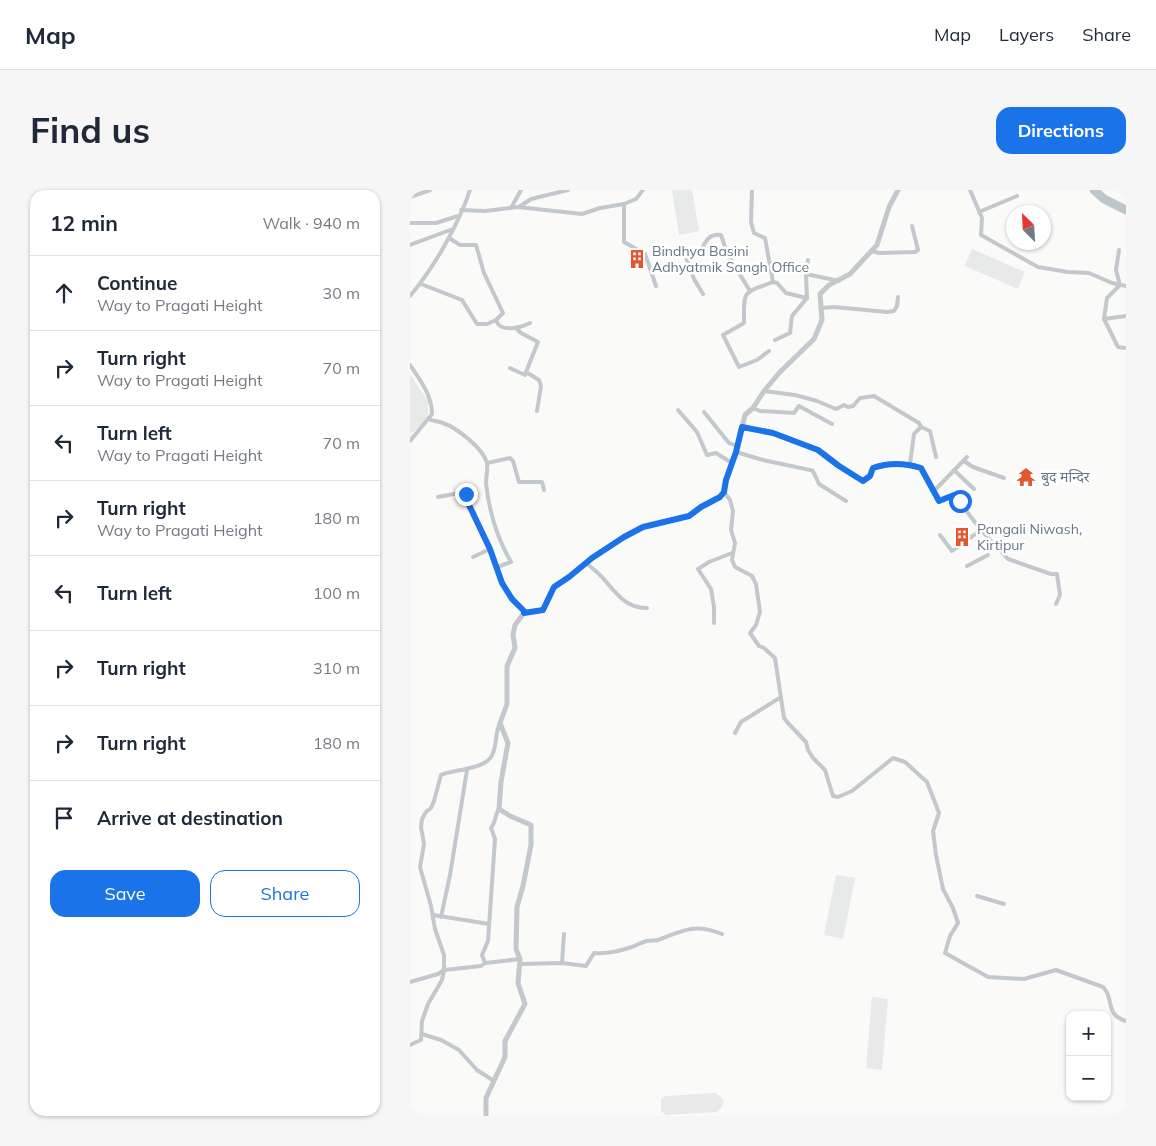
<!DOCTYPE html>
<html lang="en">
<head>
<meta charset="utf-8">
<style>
  body { margin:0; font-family:Mulish,"Noto Sans Devanagari",sans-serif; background:#f6f6f7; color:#1f2937 }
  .controls { position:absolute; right:15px; bottom:15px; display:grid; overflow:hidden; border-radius:10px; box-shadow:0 1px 4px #0004 }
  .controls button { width:45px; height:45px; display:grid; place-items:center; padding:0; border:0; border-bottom:1px solid #e0e1e3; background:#fff; color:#1f2937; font:25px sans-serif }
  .compass { position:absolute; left:596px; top:15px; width:45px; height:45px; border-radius:50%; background:#fff; box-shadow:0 1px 4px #0004; rotate:336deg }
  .stop { position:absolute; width:15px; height:15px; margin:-11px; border:4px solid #1a73e8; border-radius:50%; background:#fff }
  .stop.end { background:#1a73e8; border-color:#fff; box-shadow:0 1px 5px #0008 }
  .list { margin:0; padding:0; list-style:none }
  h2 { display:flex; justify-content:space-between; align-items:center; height:65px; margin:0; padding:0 20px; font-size:21px }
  h2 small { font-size:16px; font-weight:400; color:#747a83 }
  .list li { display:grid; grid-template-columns:32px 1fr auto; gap:15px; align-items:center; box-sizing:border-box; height:75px; padding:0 20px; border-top:1px solid #e0e1e3 }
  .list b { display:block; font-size:19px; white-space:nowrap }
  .list p { margin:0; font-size:16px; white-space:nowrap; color:#747a83 }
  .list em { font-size:16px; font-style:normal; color:#747a83 }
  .actions { display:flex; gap:10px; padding:15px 20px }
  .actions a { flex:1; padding:11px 0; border:1px solid #1a73e8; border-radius:15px; text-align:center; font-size:18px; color:#1a73e8 }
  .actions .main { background:#1a73e8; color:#fff }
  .icon { flex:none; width:28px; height:28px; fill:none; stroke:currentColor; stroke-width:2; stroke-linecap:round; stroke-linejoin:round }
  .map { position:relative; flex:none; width:716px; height:926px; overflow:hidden; border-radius:15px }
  header { display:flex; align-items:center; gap:30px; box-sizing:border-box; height:70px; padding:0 25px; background:#fff; border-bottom:1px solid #e0e1e3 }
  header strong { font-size:24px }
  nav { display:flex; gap:28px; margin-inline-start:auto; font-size:18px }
  .intro { display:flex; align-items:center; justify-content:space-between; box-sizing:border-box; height:120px; padding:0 30px }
  h1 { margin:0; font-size:35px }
  .button { padding:12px 22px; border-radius:15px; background:#1a73e8; color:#fff; font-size:18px; font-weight:700 }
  main { display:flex; gap:30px; padding:0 30px }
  aside { flex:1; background:#fff; border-radius:15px; box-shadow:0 1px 4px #0004 }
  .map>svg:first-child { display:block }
  .built { fill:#e8e9e9 }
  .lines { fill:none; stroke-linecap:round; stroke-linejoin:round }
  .river { stroke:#bbc7cb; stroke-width:9 }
  .minor { stroke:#c3c8cc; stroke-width:4 }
  .tertiary { stroke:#c3c8cc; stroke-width:5 }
  .route { stroke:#1a73e8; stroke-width:6 }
  .labels { text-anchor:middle; stroke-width:5; stroke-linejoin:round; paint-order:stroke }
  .poi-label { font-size:14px; fill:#657683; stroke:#fff; text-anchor:start }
</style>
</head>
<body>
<header>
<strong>Map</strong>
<nav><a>Map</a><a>Layers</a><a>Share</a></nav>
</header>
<div class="intro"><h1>Find us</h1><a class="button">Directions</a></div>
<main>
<aside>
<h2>12 min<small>Walk · 940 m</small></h2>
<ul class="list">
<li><svg class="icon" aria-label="ahead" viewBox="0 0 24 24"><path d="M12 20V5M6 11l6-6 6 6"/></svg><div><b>Continue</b><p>Way to Pragati Height</p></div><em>30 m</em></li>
<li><svg class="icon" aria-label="right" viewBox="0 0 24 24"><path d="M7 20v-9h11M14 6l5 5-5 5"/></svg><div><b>Turn right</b><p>Way to Pragati Height</p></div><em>70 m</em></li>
<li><svg class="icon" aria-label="left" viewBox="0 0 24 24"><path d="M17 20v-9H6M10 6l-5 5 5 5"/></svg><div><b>Turn left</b><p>Way to Pragati Height</p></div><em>70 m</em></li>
<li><svg class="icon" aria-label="right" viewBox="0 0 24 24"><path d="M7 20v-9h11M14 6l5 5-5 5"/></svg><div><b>Turn right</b><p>Way to Pragati Height</p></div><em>180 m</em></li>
<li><svg class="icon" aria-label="left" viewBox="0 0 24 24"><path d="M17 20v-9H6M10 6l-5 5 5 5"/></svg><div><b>Turn left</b></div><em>100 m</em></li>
<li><svg class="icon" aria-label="right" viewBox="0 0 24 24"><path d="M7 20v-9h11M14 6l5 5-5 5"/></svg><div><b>Turn right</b></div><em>310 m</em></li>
<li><svg class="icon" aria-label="right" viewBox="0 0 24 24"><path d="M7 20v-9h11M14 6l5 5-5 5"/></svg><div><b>Turn right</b></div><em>180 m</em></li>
<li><svg class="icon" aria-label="arrive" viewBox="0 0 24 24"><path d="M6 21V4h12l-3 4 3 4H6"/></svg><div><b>Arrive at destination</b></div></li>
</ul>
<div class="actions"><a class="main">Save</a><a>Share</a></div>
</aside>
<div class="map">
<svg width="716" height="926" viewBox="0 0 716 926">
  <rect width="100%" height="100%" fill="#fafaf8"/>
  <g class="built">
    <polygon points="262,0 282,0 289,41 269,45"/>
    <polygon points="562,59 615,82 608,99 555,76"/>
    <polygon points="0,184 18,211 18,224 10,236 0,244"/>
    <polygon points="426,685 445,688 433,749 414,745"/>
    <polygon points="462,807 478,809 472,880 456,878"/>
    <polygon points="305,903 311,907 314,912 311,918 307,922 256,925 251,921 251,909 255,906"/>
  </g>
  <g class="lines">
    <polyline class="river" points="684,0 694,9 716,20"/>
    <g class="minor">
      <polyline points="342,0 341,32 344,43 355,48 363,92"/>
      <polyline points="560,0 572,28 571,45 628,77 658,82 679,83 702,93 716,96"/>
      <polyline points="0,7 20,0"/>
      <polyline points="214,14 214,52 235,64 246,96"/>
      <polyline points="109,17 121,9 158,0"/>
      <polyline points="101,18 111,0"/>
      <polyline points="51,20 75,21 108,17 172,24 190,18 214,14 226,9 233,0"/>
      <polyline points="569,22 607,6"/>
      <polyline points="0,33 26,33 48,26"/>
      <polyline points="39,48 50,55 66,55 74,83 93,123 86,130"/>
      <polyline points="0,55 43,39"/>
      <polyline points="709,60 706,80 710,95 697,108 694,129 716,126"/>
      <polyline points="462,61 469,63 505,62 508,60 502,36"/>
      <polyline points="398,70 396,84 429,91"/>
      <path d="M 11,94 L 52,110 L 67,134 L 77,134 L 86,130 C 90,143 110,138 120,133"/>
      <path d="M 293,104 L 284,89 L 276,67 L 281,64 L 289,64 C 295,55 296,43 311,45 L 317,63 L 340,101"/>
      <path d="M 0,106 C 23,79 49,34 60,0"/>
      <polyline points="412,118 424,117 477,122 484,121 487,116 488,107"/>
      <polyline points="694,129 708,157 716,158"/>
      <polyline points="106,138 111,143 128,152 116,182"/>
      <polyline points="365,150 380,143 382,126 397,108 396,84"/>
      <path d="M 359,161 L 347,170 L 329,177 L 313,145 L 334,133 C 334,99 332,104 363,92 L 367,93 L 376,103 L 397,108"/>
      <path d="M 0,175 C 10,190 22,205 22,224 L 0,251"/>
      <polyline points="100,178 115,185 116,182 129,190 131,196 127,221"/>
      <polyline points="354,201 385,205 407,211 426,219 434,215 438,217 443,216 450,208 464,206 509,233 511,237 520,241 526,267"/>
      <polyline points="343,218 350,221 384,223 389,216 422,234"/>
      <polyline points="268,220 287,242 297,265 306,263 322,273"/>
      <polyline points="294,222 319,253 327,256"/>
      <path d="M 18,229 C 23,231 28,231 33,233 C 47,238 73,258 77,273 C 78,279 76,287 76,293 C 79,321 87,348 101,372 L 87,377 C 93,397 101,407 115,422 L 114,422"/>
      <path d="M 332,237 L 363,243 L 409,260 L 429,276 L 453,291 L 460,286 L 463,277 C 480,272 495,273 511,278 L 528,310 L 530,311 L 544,305 L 571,340 L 598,369 L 641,384 L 647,384 L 650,405 L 646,414"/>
      <polyline points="326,262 353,270 400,280 403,281 409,294 436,311"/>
      <polyline points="554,271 563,277 594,288"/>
      <polyline points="77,273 100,268 103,271 109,292 132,292 134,300"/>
      <polyline points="500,274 504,244 511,237"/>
      <polyline points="544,280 564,299"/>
      <polyline points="524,301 557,267"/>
      <path d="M 314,302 L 320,310 L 323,321 L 321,340 L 325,353 L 322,370 L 325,377 L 342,386 L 346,394 L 350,422 L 346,435 L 340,443 L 349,456 L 354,458 L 365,468 L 374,528 L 378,533 L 396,552 L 398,560 L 403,568 L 415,580 L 423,606 L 428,607 L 442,601 L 483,568 L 495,572 L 517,592 L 529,623 L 523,641 L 526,665 L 533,699 L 543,718 L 548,733 L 540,746 L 535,763 L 578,787 L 614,789 L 646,780 L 693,797 C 705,808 694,825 716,831"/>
      <polyline points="28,307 55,302 59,315 87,377"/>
      <polyline points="530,345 542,361 571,340"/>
      <polyline points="63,367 80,359"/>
      <path d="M 176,373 C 181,377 186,381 191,386 C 204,400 215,419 237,418"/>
      <polyline points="557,376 578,365"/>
      <polyline points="304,433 304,417 301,399 288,379 299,372 322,363"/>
      <polyline points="325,543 331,532 371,507"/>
      <path d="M 89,619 C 85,624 86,632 81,638 L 85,649 L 78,751 L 72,765 L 75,773 L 110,769"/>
      <polyline points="567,706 594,714"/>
      <polyline points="23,725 79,734"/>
      <polyline points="31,727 40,685 57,580"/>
      <polyline points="152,773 154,744"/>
      <path d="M 110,774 L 152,773 L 176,776 L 184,763 C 198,764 209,761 222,757 C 227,755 232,752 237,751 C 241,750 245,751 248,750 C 274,740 285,733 312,744"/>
      <polyline points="0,792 28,784 34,780 71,776 75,773"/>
      <polyline points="12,844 31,850 49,860 67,880 84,891"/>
      <path d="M 0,855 L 11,850 L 12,831 L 18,814 L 32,790 L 34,780 L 34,765 L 25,739 L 21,716 L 10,677 L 14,654 L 11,637 L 12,629 L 16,622 L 21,618 L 24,611 L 31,585 C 43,579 78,580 83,563 C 87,553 85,543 90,533"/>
    </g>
    <polyline class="tertiary" points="76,926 76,908 95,867 95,851 115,814 108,793 110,769 106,759 107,717 113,696 121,655 121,635 100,626 89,619 91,592 98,553 90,533 97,514 97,476 105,458 103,445 105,435 114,423 133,420 144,397 159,387 182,368 214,347 233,337 279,326 291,317 310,307 314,302 316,290 326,262 335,225 343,218 354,201 370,182 404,149 412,130 410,104 419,95 440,84 467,55 479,17 488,0"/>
  </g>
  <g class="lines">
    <path class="route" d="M 56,304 L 59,315 L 80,359 L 92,393 L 102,409 L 115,422 L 114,423 L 133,420 L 144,397 L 159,387 L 182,368 L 214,347 L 233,337 L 279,326 L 291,317 L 310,307 L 314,302 L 316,290 L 326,262 L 332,237 L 363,243 L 408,260 L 429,276 L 453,291 L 460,286 L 463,278 C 480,272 495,273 511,278 L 529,311 L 544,305 L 550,311"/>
  </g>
  <defs>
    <g id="building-bare" transform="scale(1.5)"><path d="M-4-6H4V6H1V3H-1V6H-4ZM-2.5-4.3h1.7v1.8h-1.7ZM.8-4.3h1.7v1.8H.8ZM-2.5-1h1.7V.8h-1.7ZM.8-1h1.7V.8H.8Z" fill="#e4572e" stroke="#fff" stroke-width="2.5" paint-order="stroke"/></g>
    <g id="temple-bare" transform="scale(1.5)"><path d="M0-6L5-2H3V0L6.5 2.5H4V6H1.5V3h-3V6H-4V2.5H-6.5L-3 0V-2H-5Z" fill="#e4572e" stroke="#fff" stroke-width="2.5" paint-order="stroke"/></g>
  </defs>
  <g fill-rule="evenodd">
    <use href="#building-bare" x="227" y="69"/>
    <use href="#temple-bare" x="616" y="287"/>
    <use href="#building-bare" x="552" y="347"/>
  </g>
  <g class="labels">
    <g class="poi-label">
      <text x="242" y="66">Bindhya Basini<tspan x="242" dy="16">Adhyatmik Sangh Office</tspan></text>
      <text x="631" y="292">बुद मन्दिर</text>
      <text x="567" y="344">Pangali Niwash,<tspan x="567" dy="16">Kirtipur</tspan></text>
    </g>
  </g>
</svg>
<div class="controls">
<button>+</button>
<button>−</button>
</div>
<svg class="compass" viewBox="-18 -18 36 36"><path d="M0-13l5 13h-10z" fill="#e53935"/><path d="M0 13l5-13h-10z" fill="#747a83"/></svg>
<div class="stop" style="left:550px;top:311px"></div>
<div class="stop end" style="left:56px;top:304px"></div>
</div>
</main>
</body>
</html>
